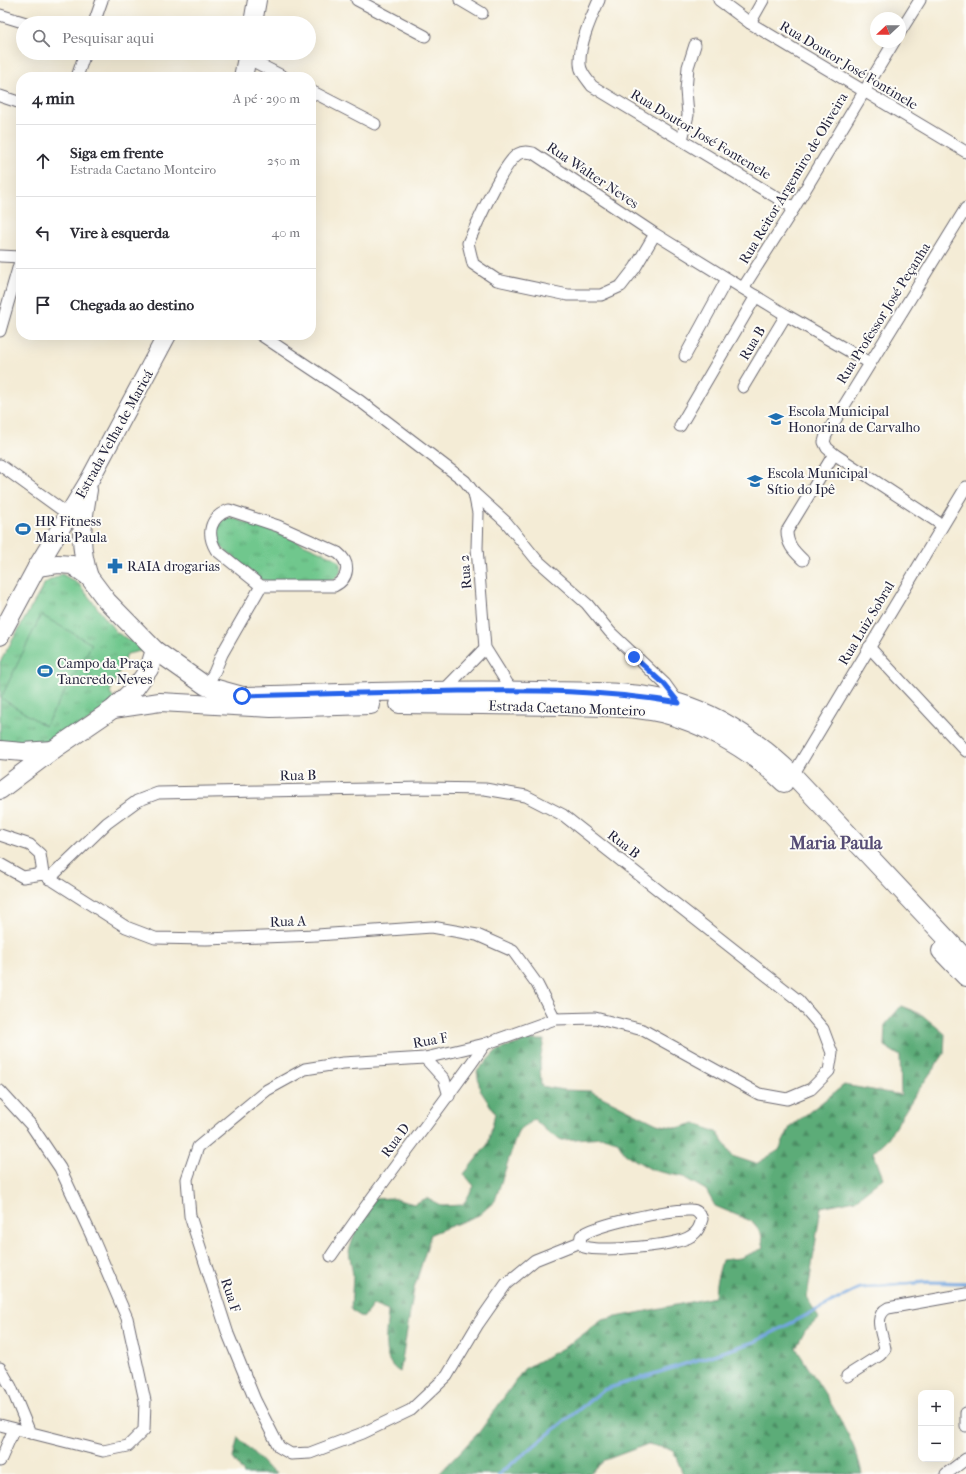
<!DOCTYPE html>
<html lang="pt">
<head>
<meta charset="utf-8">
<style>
  body { margin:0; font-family:"IM FELL French Canon",serif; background:#f7f7f7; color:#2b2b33 }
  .controls { position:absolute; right:12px; bottom:12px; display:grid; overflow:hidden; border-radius:8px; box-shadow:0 4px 16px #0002 }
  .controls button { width:36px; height:36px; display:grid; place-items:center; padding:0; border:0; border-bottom:1px solid #e1e1e2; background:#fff; color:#2b2b33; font:20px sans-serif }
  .compass { position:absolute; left:870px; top:12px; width:36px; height:36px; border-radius:50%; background:#fff; box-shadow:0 4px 16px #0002; rotate:248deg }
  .stop { position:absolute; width:12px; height:12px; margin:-9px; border:3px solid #2563eb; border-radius:50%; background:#fff }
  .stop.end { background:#2563eb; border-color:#fff; box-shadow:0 1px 4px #0008 }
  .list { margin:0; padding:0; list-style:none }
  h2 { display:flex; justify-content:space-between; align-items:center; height:52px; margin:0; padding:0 16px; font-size:17px }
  h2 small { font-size:13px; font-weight:400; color:#7c7c81 }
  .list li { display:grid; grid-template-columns:26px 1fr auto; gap:12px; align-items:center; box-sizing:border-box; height:72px; padding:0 16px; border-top:1px solid #e1e1e2 }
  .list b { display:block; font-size:15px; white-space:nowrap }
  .list p { margin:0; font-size:13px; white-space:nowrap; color:#7c7c81 }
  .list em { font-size:13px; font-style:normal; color:#7c7c81 }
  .icon { flex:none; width:22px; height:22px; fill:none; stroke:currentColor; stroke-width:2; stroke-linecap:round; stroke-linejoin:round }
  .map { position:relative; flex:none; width:966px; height:1474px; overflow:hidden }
  .search { position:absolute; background:#fff; box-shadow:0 4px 16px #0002; left:16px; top:16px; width:300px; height:44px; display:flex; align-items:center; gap:10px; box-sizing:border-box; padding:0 14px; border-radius:22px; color:#7c7c81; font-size:15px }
  .panel { position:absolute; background:#fff; box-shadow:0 4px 16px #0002; left:16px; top:72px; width:300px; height:268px; border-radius:16px }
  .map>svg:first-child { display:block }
  .grass { fill:url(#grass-tufts); stroke:#497464 }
  .forest { fill:url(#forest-firs); stroke:#3f675a }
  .pitch { fill:#70c78d; stroke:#497464 }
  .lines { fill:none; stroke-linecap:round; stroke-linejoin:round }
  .stream { stroke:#73a6df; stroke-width:3.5 }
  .minor-casing { stroke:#6c6971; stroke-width:13 }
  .primary-casing { stroke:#6c6971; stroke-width:20 }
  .minor { stroke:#fff; stroke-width:11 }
  .primary { stroke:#fff; stroke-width:18 }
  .route { stroke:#2563eb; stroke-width:5 }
  .labels { text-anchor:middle; stroke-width:4; stroke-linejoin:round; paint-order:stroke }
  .street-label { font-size:14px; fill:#22223b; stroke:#fdfcf7 }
  .poi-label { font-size:14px; fill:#22223b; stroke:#fdfcf7; text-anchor:start }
  .district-label { font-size:18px; font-weight:bold; fill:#564d75; stroke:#fdfcf7 }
</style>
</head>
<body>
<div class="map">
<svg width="966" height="1474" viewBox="0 0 966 1474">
  <defs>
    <pattern id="grass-tufts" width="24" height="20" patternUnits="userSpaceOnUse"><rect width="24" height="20" fill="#70c78d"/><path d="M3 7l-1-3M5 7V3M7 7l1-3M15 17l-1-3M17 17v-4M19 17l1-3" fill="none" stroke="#5ca174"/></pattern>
    <pattern id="forest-firs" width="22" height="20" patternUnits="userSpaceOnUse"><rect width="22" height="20" fill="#5cac78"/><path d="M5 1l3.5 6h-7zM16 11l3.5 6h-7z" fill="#4c8c64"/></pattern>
  </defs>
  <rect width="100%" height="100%" fill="#fdfcf7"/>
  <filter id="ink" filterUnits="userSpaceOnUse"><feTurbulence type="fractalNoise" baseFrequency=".025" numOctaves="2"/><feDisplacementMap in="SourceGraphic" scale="8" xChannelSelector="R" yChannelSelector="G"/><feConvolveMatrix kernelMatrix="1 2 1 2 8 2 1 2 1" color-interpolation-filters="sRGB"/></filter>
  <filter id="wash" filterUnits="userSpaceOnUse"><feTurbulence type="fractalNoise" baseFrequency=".012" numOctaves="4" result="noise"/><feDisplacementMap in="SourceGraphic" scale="16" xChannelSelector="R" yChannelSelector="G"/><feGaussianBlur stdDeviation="0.9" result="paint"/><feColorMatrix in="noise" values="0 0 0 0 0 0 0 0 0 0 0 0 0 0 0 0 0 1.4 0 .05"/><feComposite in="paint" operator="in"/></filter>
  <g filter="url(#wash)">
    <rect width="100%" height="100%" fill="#f4ecd6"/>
    <g class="grass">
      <path d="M 229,517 L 276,532 L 335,558 C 344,565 342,575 333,580 L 269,582 L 259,579 L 220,546 C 213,534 216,521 229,517 Z"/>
      <polygon points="62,574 79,584 116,632 145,650 127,654 110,692 116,702 58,741 0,745 0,662 45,583"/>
    </g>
    <g class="forest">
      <path d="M 901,1006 L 921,1014 L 945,1034 L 944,1054 L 915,1095 L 888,1138 L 873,1152 L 883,1178 L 855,1200 L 821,1207 L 807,1298 L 819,1318 L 805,1331 L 796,1348 C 817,1383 855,1434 862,1474 L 683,1474 L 673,1450 L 648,1444 L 605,1460 L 589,1474 L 439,1474 L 480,1431 L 524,1369 L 570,1344 L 602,1320 L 715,1297 L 716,1283 L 722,1260 L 740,1258 L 764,1248 L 761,1233 L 751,1221 L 715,1206 L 706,1190 L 683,1177 L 652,1170 L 625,1154 L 617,1141 L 603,1137 L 562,1140 L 550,1134 L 534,1119 L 518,1131 L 495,1201 L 479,1215 L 431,1234 L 414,1289 L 400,1372 C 379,1361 387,1330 388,1311 L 373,1305 L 363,1318 L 351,1310 L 353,1275 L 349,1251 L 357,1226 L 374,1199 L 391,1198 L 414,1204 L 427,1198 L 442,1206 L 463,1205 L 474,1186 L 464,1174 L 488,1144 L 495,1113 L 480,1090 L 477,1071 L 496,1051 L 528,1040 L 544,1040 L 540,1061 L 541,1086 L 564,1090 L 590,1091 L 657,1124 L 677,1128 L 695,1123 L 718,1133 L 732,1156 L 756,1164 L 779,1150 L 790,1127 L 844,1085 L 901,1095 L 900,1056 L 884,1046 L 885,1025 Z"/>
      <polygon points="238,1437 269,1469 277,1474 244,1474 233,1458"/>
    </g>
    <polygon class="pitch" points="41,615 92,644 45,726 1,698"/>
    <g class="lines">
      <polyline class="stream" points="499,1474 603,1390 754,1342 860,1288 926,1282 966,1283"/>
    </g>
  </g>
  <g filter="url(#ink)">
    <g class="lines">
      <g class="minor-casing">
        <g id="minor">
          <polyline points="357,0 425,36"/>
          <polyline points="460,0 482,13"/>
          <path d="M 599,0 C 591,18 579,44 580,64 C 580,72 587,79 592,86 L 794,208"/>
          <polyline points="719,0 750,23 966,152"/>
          <polyline points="0,15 26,23"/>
          <polyline points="94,23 102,0"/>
          <polyline points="750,23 763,0"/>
          <polyline points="900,32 920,0"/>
          <polyline points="247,58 284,77"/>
          <polyline points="77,77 85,53"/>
          <polyline points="311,91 375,124"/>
          <polyline points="0,96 21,103"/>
          <polyline points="682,140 688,115 686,90 688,67 695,45"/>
          <path d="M 655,234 L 635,268 L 621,286 L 601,295 L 568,295 L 497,280 L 473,264 L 468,243 C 477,224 503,163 518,154 C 523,151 528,152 533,153 L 655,234 L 786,315 L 870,363"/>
          <polyline points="0,256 21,257"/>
          <polyline points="743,288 794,208 894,42"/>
          <polyline points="0,331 21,258"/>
          <polyline points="261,335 360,401 465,481 474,493 506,522 536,559 587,604 610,632 665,684 678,702"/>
          <polyline points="685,356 727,279"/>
          <polyline points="743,387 786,315"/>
          <polyline points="680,426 756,296"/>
          <polyline points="0,465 69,515"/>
          <polyline points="474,493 478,513 477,548 485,648 512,691"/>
          <path d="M 229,510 L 278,526 L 338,553 C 351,563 349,579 334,586 L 261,586 L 216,550 C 206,533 210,517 229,510 Z"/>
          <polyline points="942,525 834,454 827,448 824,442 826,435 966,208"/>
          <path d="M 803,560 C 794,551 787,545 787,531 L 834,454"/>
          <polyline points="869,647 966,751"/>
          <polyline points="206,686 214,673 222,654 261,586"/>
          <polyline points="443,691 485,648"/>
          <polyline points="793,775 966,487"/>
          <polyline points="0,835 30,845 40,854 43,874"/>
          <polyline points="0,864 23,877 43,874 126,927 155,938 206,939 317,935 432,927 477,935 513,951 537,984 555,1019"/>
          <path d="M 49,879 L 107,823 L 137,801 L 158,793 L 424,788 L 485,789 L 526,796 L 563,815 L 798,1000 L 823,1029 L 832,1053 L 829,1071 L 811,1089 L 787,1099 L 759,1094 L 643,1030 L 595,1018 L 555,1019 L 485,1044 L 425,1058 L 343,1063 L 305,1069 L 267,1090 L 198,1147 L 187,1179 L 190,1216 L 228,1334 L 255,1400 L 279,1447 L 291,1454 L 310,1453 L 363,1433 L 411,1410 L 447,1376 L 478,1324 L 506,1284 L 535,1260 L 580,1242 L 584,1247 C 601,1252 677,1246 691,1236 C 698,1232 700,1226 702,1219 C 700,1214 697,1210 691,1210 C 670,1209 596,1224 581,1236 L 580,1242"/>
          <polyline points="425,1058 444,1079 449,1096"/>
          <polyline points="0,1091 31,1125 60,1168 94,1241 127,1318 145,1401 144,1430 128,1446 103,1451 0,1425"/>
          <path d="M 331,1256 C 380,1183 435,1116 485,1044"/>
          <polyline points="0,1368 11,1387 30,1433"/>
          <path d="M 847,1376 L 880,1355 L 885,1349 C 883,1335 872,1316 888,1308 L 966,1294"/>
          <polyline points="966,1413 966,1426"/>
          <polyline points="0,1461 14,1429"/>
          <polyline points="946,1474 966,1459"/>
        </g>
      </g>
      <g class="primary-casing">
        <g id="primary">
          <polyline points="253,23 257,0"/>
          <polyline points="243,77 248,53"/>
          <path d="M 88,490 C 82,524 78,544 89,577"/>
          <path d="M 37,567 L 58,564 L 72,565 L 89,577 L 107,601 L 155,650 L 206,686 L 242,696 C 340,693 439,689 538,691 C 583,692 636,690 679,703 C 723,716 761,744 793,775 L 966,959"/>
          <polyline points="0,636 37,567 89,481 167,335"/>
          <path d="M 399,704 C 454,705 510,705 565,706 C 591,707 618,706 644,710 C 693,716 750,749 784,783"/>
          <polyline points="113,709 160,702 271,708 371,705"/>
          <polyline points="0,750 23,752 53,750"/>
          <polyline points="0,790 53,750 113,709 136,687 149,669 155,650"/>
          <polyline points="941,951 966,977"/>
        </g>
      </g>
      <use href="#minor" class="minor"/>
      <use href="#primary" class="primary"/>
    </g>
  </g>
  <g class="lines" filter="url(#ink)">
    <path class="route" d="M 242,696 C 314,694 387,692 459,691 C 533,690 606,690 679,703 L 664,684 L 634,657"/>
  </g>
  <defs>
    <g id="school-bare" transform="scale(1.2)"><path d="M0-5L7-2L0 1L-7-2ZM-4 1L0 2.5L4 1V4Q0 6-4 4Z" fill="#1f6fb2" stroke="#fdfcf7" stroke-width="2.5" paint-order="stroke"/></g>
    <g id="stadium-bare" transform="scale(1.2)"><path d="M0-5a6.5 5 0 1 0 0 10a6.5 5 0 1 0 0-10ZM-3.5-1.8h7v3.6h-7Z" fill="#1f6fb2" stroke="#fdfcf7" stroke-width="2.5" paint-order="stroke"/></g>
    <g id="pharmacy-bare" transform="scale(1.2)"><path d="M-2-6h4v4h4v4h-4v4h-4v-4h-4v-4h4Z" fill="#1f6fb2" stroke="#fdfcf7" stroke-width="2.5" paint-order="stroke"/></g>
  </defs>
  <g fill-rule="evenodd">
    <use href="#school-bare" x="776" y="419"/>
    <use href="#school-bare" x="755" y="481"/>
    <use href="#stadium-bare" x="23" y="529"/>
    <use href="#pharmacy-bare" x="115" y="566"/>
    <use href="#stadium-bare" x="45" y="671"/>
  </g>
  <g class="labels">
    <g class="street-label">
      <text transform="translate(849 65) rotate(31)" y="5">Rua Doutor José Fontinele</text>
      <text transform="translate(701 134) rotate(31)" y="5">Rua Doutor José Fontenele</text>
      <text transform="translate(593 175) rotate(34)" y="5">Rua Walter Neves</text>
      <text transform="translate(793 178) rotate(-59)" y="5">Rua Reitor Argemiro de Oliveira</text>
      <text transform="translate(883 313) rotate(-58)" y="5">Rua Professor José Peçanha</text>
      <text transform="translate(752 343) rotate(-59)" y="5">Rua B</text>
      <text transform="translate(114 434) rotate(-61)" y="5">Estrada Velha de Maricá</text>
      <text transform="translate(465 572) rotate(-95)" y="5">Rua 2</text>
      <text transform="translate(866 623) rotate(-59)" y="5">Rua Luiz Sobral</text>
      <text transform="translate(567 708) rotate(2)" y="5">Estrada Caetano Monteiro</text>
      <text transform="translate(298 775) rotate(-1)" y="5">Rua B</text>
      <text transform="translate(624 844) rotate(38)" y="5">Rua B</text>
      <text transform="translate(288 921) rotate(-2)" y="5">Rua A</text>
      <text transform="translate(430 1040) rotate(-10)" y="5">Rua F</text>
      <text transform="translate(395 1140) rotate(-54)" y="5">Rua D</text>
      <text transform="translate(231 1295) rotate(72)" y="5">Rua F</text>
    </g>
    <g class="poi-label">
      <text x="788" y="416">Escola Municipal<tspan x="788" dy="16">Honorina de Carvalho</tspan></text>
      <text x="767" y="478">Escola Municipal<tspan x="767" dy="16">Sítio do Ipê</tspan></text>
      <text x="35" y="526">HR Fitness<tspan x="35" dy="16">Maria Paula</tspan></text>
      <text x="127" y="571">RAIA drogarias</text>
      <text x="57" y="668">Campo da Praça<tspan x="57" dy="16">Tancredo Neves</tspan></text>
    </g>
    <g class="district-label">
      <text x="836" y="849">Maria Paula</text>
    </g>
  </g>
</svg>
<div class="controls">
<button>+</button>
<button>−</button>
</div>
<svg class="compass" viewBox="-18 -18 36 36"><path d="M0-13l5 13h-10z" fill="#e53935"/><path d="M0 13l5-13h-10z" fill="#7c7c81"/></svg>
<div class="stop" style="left:242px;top:696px"></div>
<div class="stop end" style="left:634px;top:657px"></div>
<div class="search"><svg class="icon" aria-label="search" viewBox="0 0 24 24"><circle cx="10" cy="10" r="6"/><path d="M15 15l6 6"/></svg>Pesquisar aqui</div>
<section class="panel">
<h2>4 min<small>A pé · 290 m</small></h2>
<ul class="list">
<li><svg class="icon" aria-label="ahead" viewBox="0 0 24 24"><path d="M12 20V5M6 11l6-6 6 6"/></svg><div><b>Siga em frente</b><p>Estrada Caetano Monteiro</p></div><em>250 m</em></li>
<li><svg class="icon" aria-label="left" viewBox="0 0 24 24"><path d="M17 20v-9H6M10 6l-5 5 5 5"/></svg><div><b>Vire à esquerda</b></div><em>40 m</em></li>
<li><svg class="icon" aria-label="arrive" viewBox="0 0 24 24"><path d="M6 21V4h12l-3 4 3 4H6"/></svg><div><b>Chegada ao destino</b></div></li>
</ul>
</section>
</div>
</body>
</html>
